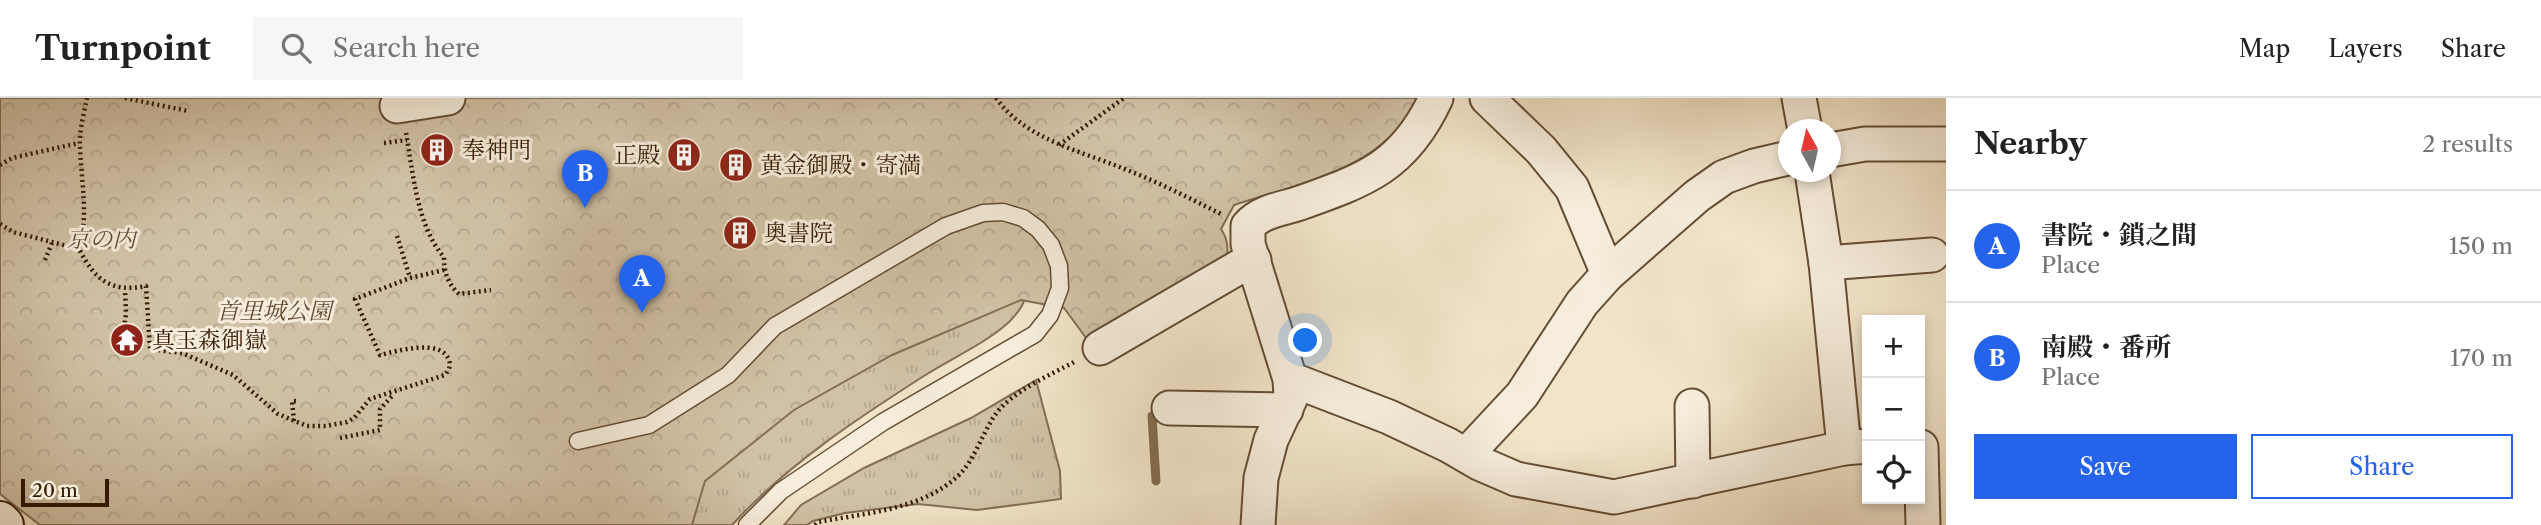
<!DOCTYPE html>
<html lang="en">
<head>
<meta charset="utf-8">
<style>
  body { margin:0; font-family:"Libre Caslon Text","Noto Serif JP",serif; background:#f6f6f6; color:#222 }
  .controls { position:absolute; right:21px; bottom:21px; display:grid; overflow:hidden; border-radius:0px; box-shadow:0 4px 10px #0003 }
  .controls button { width:63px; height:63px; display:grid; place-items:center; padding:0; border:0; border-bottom:2px solid #e0e0e0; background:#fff; color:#222; font:35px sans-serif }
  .compass { position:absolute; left:1778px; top:21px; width:63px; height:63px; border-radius:50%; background:#fff; box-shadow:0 4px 10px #0003; rotate:352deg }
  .scale { position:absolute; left:21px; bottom:18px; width:88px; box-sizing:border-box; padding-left:7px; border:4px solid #361b01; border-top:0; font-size:19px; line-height:24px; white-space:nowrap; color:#361b01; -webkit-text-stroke:5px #f6eddc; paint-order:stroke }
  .you { position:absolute; left:1306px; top:243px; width:24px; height:24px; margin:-18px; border:5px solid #fff; border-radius:50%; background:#1a73e8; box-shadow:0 0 0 10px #1a73e833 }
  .badge { display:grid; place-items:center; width:46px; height:46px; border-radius:50%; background:#2563eb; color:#fff; font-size:23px; font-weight:700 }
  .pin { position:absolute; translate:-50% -58px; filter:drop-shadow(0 2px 4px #0008) }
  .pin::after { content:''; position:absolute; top:37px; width:24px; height:21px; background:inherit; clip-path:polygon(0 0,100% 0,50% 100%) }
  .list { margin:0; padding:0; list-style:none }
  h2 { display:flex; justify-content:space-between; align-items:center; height:91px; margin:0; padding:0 28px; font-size:30px }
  h2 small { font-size:23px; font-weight:400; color:#767676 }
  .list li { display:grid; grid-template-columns:46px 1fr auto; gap:21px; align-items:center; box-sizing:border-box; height:112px; padding:0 28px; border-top:2px solid #e0e0e0 }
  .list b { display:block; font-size:26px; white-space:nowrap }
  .list p { margin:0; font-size:23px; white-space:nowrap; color:#767676 }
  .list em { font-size:23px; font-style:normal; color:#767676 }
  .actions { display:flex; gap:14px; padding:21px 28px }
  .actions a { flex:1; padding:16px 0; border:2px solid #2563eb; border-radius:0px; text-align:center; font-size:24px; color:#2563eb }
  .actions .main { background:#2563eb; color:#fff }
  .icon { flex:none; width:38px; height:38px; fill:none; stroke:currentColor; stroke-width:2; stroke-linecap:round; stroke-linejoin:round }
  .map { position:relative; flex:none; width:1946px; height:427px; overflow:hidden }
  header { display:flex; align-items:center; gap:42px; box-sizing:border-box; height:98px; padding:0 35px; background:#fff; border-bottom:2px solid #e0e0e0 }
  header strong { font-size:33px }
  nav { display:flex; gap:38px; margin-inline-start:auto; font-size:24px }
  .search { width:490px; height:63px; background:#f6f6f6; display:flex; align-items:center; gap:18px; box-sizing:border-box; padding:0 24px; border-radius:0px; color:#767676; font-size:26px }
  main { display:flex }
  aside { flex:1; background:#fff }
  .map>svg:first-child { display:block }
  .grass { fill:url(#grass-tufts); stroke:#846e54; stroke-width:2 }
  .forest { fill:url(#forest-crowns); stroke:#846e54; stroke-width:2 }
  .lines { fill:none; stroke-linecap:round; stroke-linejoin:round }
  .stream { stroke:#806b50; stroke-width:9 }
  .lane-casing { stroke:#654d33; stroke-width:19 }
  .street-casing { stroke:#654d33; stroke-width:37 }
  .secondary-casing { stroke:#361b01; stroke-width:42 }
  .path { stroke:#361b01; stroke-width:4.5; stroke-dasharray:2 3.5; stroke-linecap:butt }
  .lane { stroke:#f6eddc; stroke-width:16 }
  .street { stroke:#f6eddc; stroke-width:33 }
  .secondary { stroke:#f6eddc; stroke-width:38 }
  .labels { text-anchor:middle; stroke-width:6; stroke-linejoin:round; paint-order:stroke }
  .poi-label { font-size:23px; fill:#361b01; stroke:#f6eddc; text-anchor:start }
  .park-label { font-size:23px; font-style:italic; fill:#644d33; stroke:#f6eddc }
</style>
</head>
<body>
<header>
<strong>Turnpoint</strong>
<div class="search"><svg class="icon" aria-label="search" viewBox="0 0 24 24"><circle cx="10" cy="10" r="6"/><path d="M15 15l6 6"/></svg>Search here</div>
<nav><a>Map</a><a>Layers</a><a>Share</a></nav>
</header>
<main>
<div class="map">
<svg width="1946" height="427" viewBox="0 0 1946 427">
  <defs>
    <pattern id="grass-tufts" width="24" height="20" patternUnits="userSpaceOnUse" patternTransform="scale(1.75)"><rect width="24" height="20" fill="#d1c2a7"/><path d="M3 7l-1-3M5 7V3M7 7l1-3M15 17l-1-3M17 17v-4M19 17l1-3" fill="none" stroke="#b4a68e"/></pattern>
    <pattern id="forest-crowns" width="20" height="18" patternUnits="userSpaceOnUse" patternTransform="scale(1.75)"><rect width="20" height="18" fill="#d1c2a7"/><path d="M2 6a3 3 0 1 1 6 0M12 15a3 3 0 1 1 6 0" fill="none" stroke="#b4a68e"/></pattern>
  </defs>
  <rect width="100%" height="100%" fill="#f1e4c9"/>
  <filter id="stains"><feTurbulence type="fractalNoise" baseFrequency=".00286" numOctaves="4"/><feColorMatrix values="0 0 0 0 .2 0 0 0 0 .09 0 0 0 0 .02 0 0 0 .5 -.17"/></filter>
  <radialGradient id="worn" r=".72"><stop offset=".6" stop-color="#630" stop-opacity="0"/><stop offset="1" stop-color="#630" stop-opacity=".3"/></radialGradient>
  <g class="grass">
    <path d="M 1028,187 C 1026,203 1021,212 1009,224 C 986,245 954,259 927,276 C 858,320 788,366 732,427 L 676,427 L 698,375 L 882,252 Z"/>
    <polygon points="1036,282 1060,373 1061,401 977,412 918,406 845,415 813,423 807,427 784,427 801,407 864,370 971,320"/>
  </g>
  <path class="forest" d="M 0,0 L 1418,0 C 1385,71 1302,85 1234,107 L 1221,131 C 1228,141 1229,151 1226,163 L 1089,244 L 1064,210 L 1021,202 L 892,257 L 794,312 L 705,383 L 692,427 L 40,427 L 0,396 Z"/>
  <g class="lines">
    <polyline class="stream" points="1156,383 1152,318 1164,314"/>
    <g class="lane-casing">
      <polyline id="lane" points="578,343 649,327 728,277 775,228 946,128 983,115 1003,114 1023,120 1038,131 1051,147 1059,168 1060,190 1050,217 1035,236 883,324 781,393 747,427"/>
    </g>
    <g class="street-casing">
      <g id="street">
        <polyline points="1487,0 1541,52 1572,90 1608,176"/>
        <polyline points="1799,0 1805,32"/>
        <polyline points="397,8 448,0"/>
        <polyline points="1830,52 1865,46 1946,46"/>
        <polyline points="1812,74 1826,165 1844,350"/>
        <polyline points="1826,165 1932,157"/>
        <polyline points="1100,250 1239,169 1254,162"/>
        <polyline points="1290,281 1389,319 1448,347 1479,365 1516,381 1614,399 1844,350 1867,348"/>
        <polyline points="1692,308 1693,383"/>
        <polyline points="1169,310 1286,312"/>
        <polyline points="1921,349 1923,427"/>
        <polyline points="1466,357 1522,297 1582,205 1608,176 1697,98 1724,79 1754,68 1788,60"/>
        <path d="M 1258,427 L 1261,380 L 1271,342 L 1291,299 L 1290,281 L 1248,146 L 1248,128 C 1260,114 1280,111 1297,106 C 1365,82 1404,69 1436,0"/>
      </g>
    </g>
    <g class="secondary-casing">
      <polyline id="secondary" points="0,423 4,427"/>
    </g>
    <g class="path">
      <path d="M 87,0 C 84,15 79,33 80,48 C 81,84 89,116 79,151 C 95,182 111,195 146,188 L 150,251 L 182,255 L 233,277 L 278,316 L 307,328 L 326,328 L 347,324 L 354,320 L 370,301 L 445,277 C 449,272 451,268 449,262 C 441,240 397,253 380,257 L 355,201 L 410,180 L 444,172"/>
      <polyline points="125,0 188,13"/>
      <path d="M 996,0 C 1025,41 1078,52 1122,70 C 1156,83 1189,100 1221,116"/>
      <path d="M 406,35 C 413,74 417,129 444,159 C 444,175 448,186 459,196 L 491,192"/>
      <polyline points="384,45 407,42"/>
      <polyline points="1059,47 1124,0"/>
      <polyline points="0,67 12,60 79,45"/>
      <polyline points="0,126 13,134 79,151"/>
      <polyline points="397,138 410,180"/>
      <polyline points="82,141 119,151"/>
      <polyline points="45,162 52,145"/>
      <polyline points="123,241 126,215 125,192"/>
      <polyline points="294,323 292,303 298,303"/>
      <polyline points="340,340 380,332 380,311 393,297"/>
      <path d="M 815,427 L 818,424 C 866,415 922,412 959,377 C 975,361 982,336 995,317 C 1011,294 1050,277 1074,264"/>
    </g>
    <use href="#lane" class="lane"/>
    <use href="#street" class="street"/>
    <use href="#secondary" class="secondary"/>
  </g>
  <defs>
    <g id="building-disc" transform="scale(1.75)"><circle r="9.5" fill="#8f2418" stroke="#f6eddc"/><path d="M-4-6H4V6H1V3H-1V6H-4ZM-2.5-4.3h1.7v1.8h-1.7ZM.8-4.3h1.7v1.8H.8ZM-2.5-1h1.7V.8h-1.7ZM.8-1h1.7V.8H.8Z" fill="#fff"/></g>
    <g id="temple-disc" transform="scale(1.75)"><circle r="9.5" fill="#8f2418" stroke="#f6eddc"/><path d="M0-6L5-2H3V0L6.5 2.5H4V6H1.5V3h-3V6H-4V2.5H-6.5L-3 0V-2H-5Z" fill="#fff"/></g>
  </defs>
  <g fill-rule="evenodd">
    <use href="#building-disc" x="437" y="52"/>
    <use href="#building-disc" x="684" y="57"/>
    <use href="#building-disc" x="736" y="67"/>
    <use href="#building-disc" x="740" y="135"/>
    <use href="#temple-disc" x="127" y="242"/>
  </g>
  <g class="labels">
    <g class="poi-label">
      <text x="462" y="60">奉神門</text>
      <text x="660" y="65" text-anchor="end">正殿</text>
      <text x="760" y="75">黄金御殿・寄満</text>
      <text x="764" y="143">奥書院</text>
      <text x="152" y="250">真玉森御嶽</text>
    </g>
    <g class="park-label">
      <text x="101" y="149">京の内</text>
      <text x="274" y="221">首里城公園</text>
    </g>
  </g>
  <rect width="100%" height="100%" filter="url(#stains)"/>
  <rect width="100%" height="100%" fill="url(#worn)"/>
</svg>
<div class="controls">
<button>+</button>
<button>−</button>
<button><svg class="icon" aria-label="locate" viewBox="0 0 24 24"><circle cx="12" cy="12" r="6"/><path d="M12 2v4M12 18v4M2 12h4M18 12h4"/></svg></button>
</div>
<svg class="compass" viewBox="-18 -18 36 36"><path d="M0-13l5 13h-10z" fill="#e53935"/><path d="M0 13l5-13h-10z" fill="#767676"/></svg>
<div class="scale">20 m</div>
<div class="you"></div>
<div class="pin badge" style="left:642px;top:215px">A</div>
<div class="pin badge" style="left:585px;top:110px">B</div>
</div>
<aside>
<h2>Nearby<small>2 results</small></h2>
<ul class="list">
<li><span class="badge">A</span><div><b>書院・鎖之間</b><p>Place</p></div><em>150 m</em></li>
<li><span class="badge">B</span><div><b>南殿・番所</b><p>Place</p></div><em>170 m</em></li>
</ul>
<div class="actions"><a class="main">Save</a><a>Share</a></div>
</aside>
</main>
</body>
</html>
